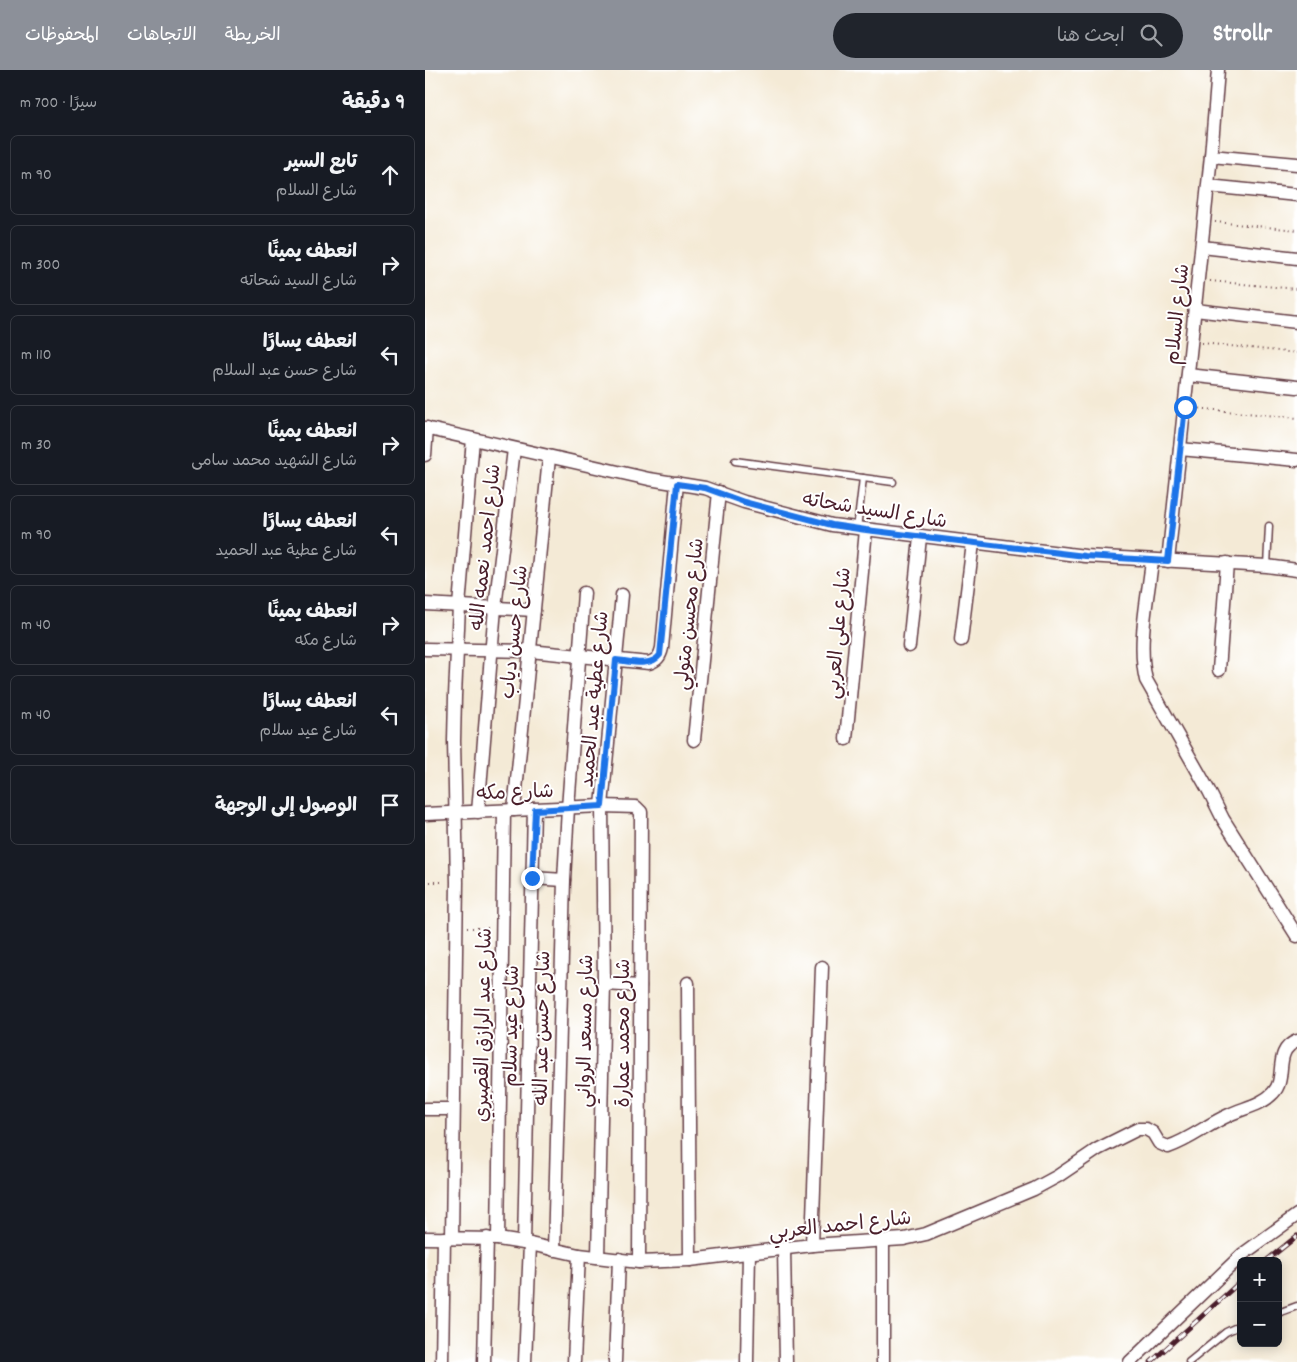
<!DOCTYPE html>
<html lang="ar">
<head>
<meta charset="utf-8">
<style>
  body { margin:0; font-family:Dekko,"Playpen Sans Arabic",sans-serif; background:#20242c; color:#f1f3f6; direction:rtl }
  .controls { position:absolute; right:15px; bottom:15px; display:grid; overflow:hidden; border-radius:8px; box-shadow:0 2px 12px #0003 }
  .controls button { width:45px; height:45px; display:grid; place-items:center; padding:0; border:0; border-bottom:1px solid #363941; background:#171b24; color:#f1f3f6; font:25px sans-serif }
  .stop { position:absolute; width:15px; height:15px; margin:-11px; border:4px solid #1a73e8; border-radius:50%; background:#fff }
  .stop.end { background:#1a73e8; border-color:#fff; box-shadow:0 1px 5px #0008 }
  .list { margin:0; padding:0; list-style:none }
  h2 { display:flex; justify-content:space-between; align-items:center; height:65px; margin:0; padding:0 20px; font-size:21px }
  h2 small { font-size:16px; font-weight:400; color:#9ea1a6 }
  .list li { display:grid; grid-template-columns:32px 1fr auto; gap:15px; align-items:center; box-sizing:border-box; height:80px; margin:0 10px 10px; padding:0 10px; border:1px solid #363941; border-radius:8px }
  .list b { display:block; font-size:19px; white-space:nowrap }
  .list p { margin:0; font-size:16px; white-space:nowrap; color:#9ea1a6 }
  .list em { font-size:16px; font-style:normal; color:#9ea1a6 }
  .icon { flex:none; width:28px; height:28px; fill:none; stroke:currentColor; stroke-width:2; stroke-linecap:round; stroke-linejoin:round }
  .map { position:relative; flex:none; width:872px; height:1292px; overflow:hidden; direction:ltr }
  header { display:flex; align-items:center; gap:30px; box-sizing:border-box; height:70px; padding:0 25px; background:#8c9099; color:#fff }
  header strong { font-size:24px }
  nav { display:flex; gap:28px; margin-inline-start:auto; font-size:18px }
  .search { width:350px; height:45px; background:#20242c; display:flex; align-items:center; gap:12px; box-sizing:border-box; padding:0 18px; border-radius:28px; color:#9ea1a6; font-size:19px }
  main { display:flex }
  aside { flex:1; background:#171b24 }
  .map>svg:first-child { display:block }
  .lines { fill:none; stroke-linecap:round; stroke-linejoin:round }
  .lane-casing { stroke:#643d45; stroke-width:9 }
  .street-casing { stroke:#643d45; stroke-width:15 }
  .path { stroke:#643d45; stroke-width:2; stroke-dasharray:1 4; stroke-linecap:butt }
  .lane { stroke:#fff; stroke-width:6 }
  .street { stroke:#fff; stroke-width:12 }
  .rail-casing { stroke:#4a1f2b; stroke-width:5 }
  .rail { stroke:#fff; stroke-width:3; stroke-dasharray:9; stroke-linecap:butt }
  .route { stroke:#1a73e8; stroke-width:6 }
  .labels { text-anchor:middle; stroke-width:4; stroke-linejoin:round; paint-order:stroke }
  .street-label { font-size:20px; fill:#4a1f2b; stroke:#fff }
</style>
</head>
<body>
<header>
<strong>Strollr</strong>
<div class="search"><svg class="icon" aria-label="search" viewBox="0 0 24 24"><circle cx="10" cy="10" r="6"/><path d="M15 15l6 6"/></svg>ابحث هنا</div>
<nav><a>الخريطة</a><a>الاتجاهات</a><a>المحفوظات</a></nav>
</header>
<main>
<div class="map">
<svg width="872" height="1292" viewBox="0 0 872 1292">
  <rect width="100%" height="100%" fill="#fff"/>
  <filter id="ink" filterUnits="userSpaceOnUse"><feTurbulence type="fractalNoise" baseFrequency=".02" numOctaves="2"/><feDisplacementMap in="SourceGraphic" scale="10" xChannelSelector="R" yChannelSelector="G"/><feConvolveMatrix kernelMatrix="1 2 1 2 8 2 1 2 1" color-interpolation-filters="sRGB"/></filter>
  <filter id="wash" filterUnits="userSpaceOnUse"><feTurbulence type="fractalNoise" baseFrequency=".0096" numOctaves="4" result="noise"/><feDisplacementMap in="SourceGraphic" scale="20" xChannelSelector="R" yChannelSelector="G"/><feGaussianBlur stdDeviation="1.12" result="paint"/><feColorMatrix in="noise" values="0 0 0 0 0 0 0 0 0 0 0 0 0 0 0 0 0 1.4 0 .05"/><feComposite in="paint" operator="in"/></filter>
  <g filter="url(#wash)">
    <rect width="100%" height="100%" fill="#f4ead6"/>
  </g>
  <g filter="url(#ink)">
    <g class="lines">
      <g class="lane-casing">
        <g id="lane">
          <polyline points="310,391 468,412"/>
          <polyline points="432,459 438,408"/>
          <polyline points="842,496 844,456"/>
          <polyline points="853,1243 872,1236"/>
          <polyline points="764,1292 801,1262 816,1255"/>
        </g>
      </g>
      <g class="street-casing">
        <g id="street">
          <polyline points="786,86 872,94"/>
          <polyline points="783,116 872,125"/>
          <polyline points="777,177 872,188"/>
          <polyline points="770,240 872,252"/>
          <polyline points="763,305 872,317"/>
          <polyline points="0,358 224,409 280,418 319,432 407,455 660,486 842,496 872,500"/>
          <polyline points="755,379 872,390"/>
          <polyline points="0,385 2,358"/>
          <path d="M 727,491 C 723,528 712,573 721,610 L 784,721 L 798,749 L 872,866"/>
          <polyline points="743,491 786,86 793,0"/>
          <polyline points="0,534 109,540"/>
          <polyline points="536,570 548,473"/>
          <polyline points="484,576 495,467"/>
          <path d="M 0,579 L 105,581 L 224,593 C 232,590 235,587 237,578 L 252,413"/>
          <polyline points="794,600 802,493"/>
          <polyline points="421,669 441,460"/>
          <polyline points="269,670 294,422"/>
          <polyline points="89,740 124,388"/>
          <polyline points="53,742 70,538 89,379"/>
          <polyline points="0,744 177,736 211,737 216,742 214,1192"/>
          <polyline points="107,808 139,810"/>
          <polyline points="263,913 265,1190"/>
          <polyline points="179,914 215,916"/>
          <polyline points="0,1039 28,1039"/>
          <path d="M 0,1168 L 73,1169 L 105,1174 L 154,1185 L 214,1192 L 265,1190 L 387,1175 L 479,1169 L 501,1164 L 609,1119 L 633,1106 L 673,1079 L 713,1059 L 721,1059 L 728,1063 L 734,1073 L 743,1077 C 765,1070 783,1054 804,1045 C 818,1038 837,1035 848,1023 C 863,1008 847,981 872,971"/>
          <polyline points="27,1168 32,812 29,671 30,626 34,536 48,369"/>
          <polyline points="73,1169 79,741"/>
          <polyline points="458,1171 458,1292"/>
          <polyline points="99,1173 109,739"/>
          <polyline points="387,1175 397,897"/>
          <polyline points="359,1178 361,1292"/>
          <polyline points="129,1180 139,810 143,738 159,523"/>
          <polyline points="173,1187 179,914 177,736 197,525"/>
          <polyline points="17,1292 19,1168"/>
          <polyline points="59,1292 62,1168"/>
          <polyline points="100,1292 105,1174"/>
          <polyline points="149,1292 154,1185"/>
          <polyline points="190,1292 194,1189"/>
          <polyline points="322,1292 324,1183"/>
          <polyline points="705,1292 818,1184 872,1145"/>
        </g>
      </g>
      <g class="path">
        <polyline points="790,152 872,160"/>
        <polyline points="785,211 872,219"/>
        <polyline points="777,273 872,283"/>
        <polyline points="770,338 872,348"/>
        <polyline points="0,812 20,812"/>
        <polyline points="42,858 65,858"/>
      </g>
      <use href="#lane" class="lane"/>
      <use href="#street" class="street"/>
      <g class="rail-casing">
        <g id="rail">
          <polyline points="841,1191 872,1166"/>
          <polyline points="726,1292 816,1211"/>
        </g>
      </g>
      <use href="#rail" class="rail"/>
    </g>
  </g>
  <g class="lines" filter="url(#ink)">
    <path class="route" d="M 107,808 L 110,740 L 177,736 L 191,590 C 205,591 225,598 235,585 L 252,414 L 280,418 L 319,432 L 407,455 L 441,460 L 660,486 L 743,491 L 760,337"/>
  </g>
  <g class="labels">
    <g class="street-label">
      <text transform="translate(751 244) rotate(-84)" y="7">شارع السلام</text>
      <text transform="translate(450 439) rotate(9)" y="7">شارع السيد شحاته</text>
      <text transform="translate(59 477) rotate(-84)" y="7">شارع احمد نعمه الله</text>
      <text transform="translate(263 544) rotate(-84)" y="7">شارع محسن متولي</text>
      <text transform="translate(88 562) rotate(-84)" y="7">شارع حسن دياب</text>
      <text transform="translate(412 563) rotate(-85)" y="7">شارع على العربي</text>
      <text transform="translate(168 629) rotate(-85)" y="7">شارع عطية عبد الحميد</text>
      <text transform="translate(90 721) rotate(-2)" y="7">شارع مكه</text>
      <text transform="translate(57 955) rotate(-89)" y="7">شارع عبد الرازق القصيري</text>
      <text transform="translate(85 956) rotate(-89)" y="7">شارع عيد سلام</text>
      <text transform="translate(116 958) rotate(-89)" y="7">شارع حسن عبد الله</text>
      <text transform="translate(159 961) rotate(-89)" y="7">شارع مسعد الرواني</text>
      <text transform="translate(197 963) rotate(-90)" y="7">شارع محمد عمارة</text>
      <text transform="translate(415 1154) rotate(-6)" y="7">شارع احمد العربي</text>
    </g>
  </g>
</svg>
<div class="controls">
<button>+</button>
<button>−</button>
</div>
<div class="stop" style="left:760px;top:337px"></div>
<div class="stop end" style="left:107px;top:808px"></div>
</div>
<aside>
<h2>9 دقيقة<small>سيرًا · 700 m</small></h2>
<ul class="list">
<li><svg class="icon" aria-label="ahead" viewBox="0 0 24 24"><path d="M12 20V5M6 11l6-6 6 6"/></svg><div><b>تابع السير</b><p>شارع السلام</p></div><em>90 m</em></li>
<li><svg class="icon" aria-label="right" viewBox="0 0 24 24"><path d="M7 20v-9h11M14 6l5 5-5 5"/></svg><div><b>انعطف يمينًا</b><p>شارع السيد شحاته</p></div><em>300 m</em></li>
<li><svg class="icon" aria-label="left" viewBox="0 0 24 24"><path d="M17 20v-9H6M10 6l-5 5 5 5"/></svg><div><b>انعطف يسارًا</b><p>شارع حسن عبد السلام</p></div><em>110 m</em></li>
<li><svg class="icon" aria-label="right" viewBox="0 0 24 24"><path d="M7 20v-9h11M14 6l5 5-5 5"/></svg><div><b>انعطف يمينًا</b><p>شارع الشهيد محمد سامى</p></div><em>30 m</em></li>
<li><svg class="icon" aria-label="left" viewBox="0 0 24 24"><path d="M17 20v-9H6M10 6l-5 5 5 5"/></svg><div><b>انعطف يسارًا</b><p>شارع عطية عبد الحميد</p></div><em>90 m</em></li>
<li><svg class="icon" aria-label="right" viewBox="0 0 24 24"><path d="M7 20v-9h11M14 6l5 5-5 5"/></svg><div><b>انعطف يمينًا</b><p>شارع مكه</p></div><em>40 m</em></li>
<li><svg class="icon" aria-label="left" viewBox="0 0 24 24"><path d="M17 20v-9H6M10 6l-5 5 5 5"/></svg><div><b>انعطف يسارًا</b><p>شارع عيد سلام</p></div><em>40 m</em></li>
<li><svg class="icon" aria-label="arrive" viewBox="0 0 24 24"><path d="M6 21V4h12l-3 4 3 4H6"/></svg><div><b>الوصول إلى الوجهة</b></div></li>
</ul>
</aside>
</main>
</body>
</html>
